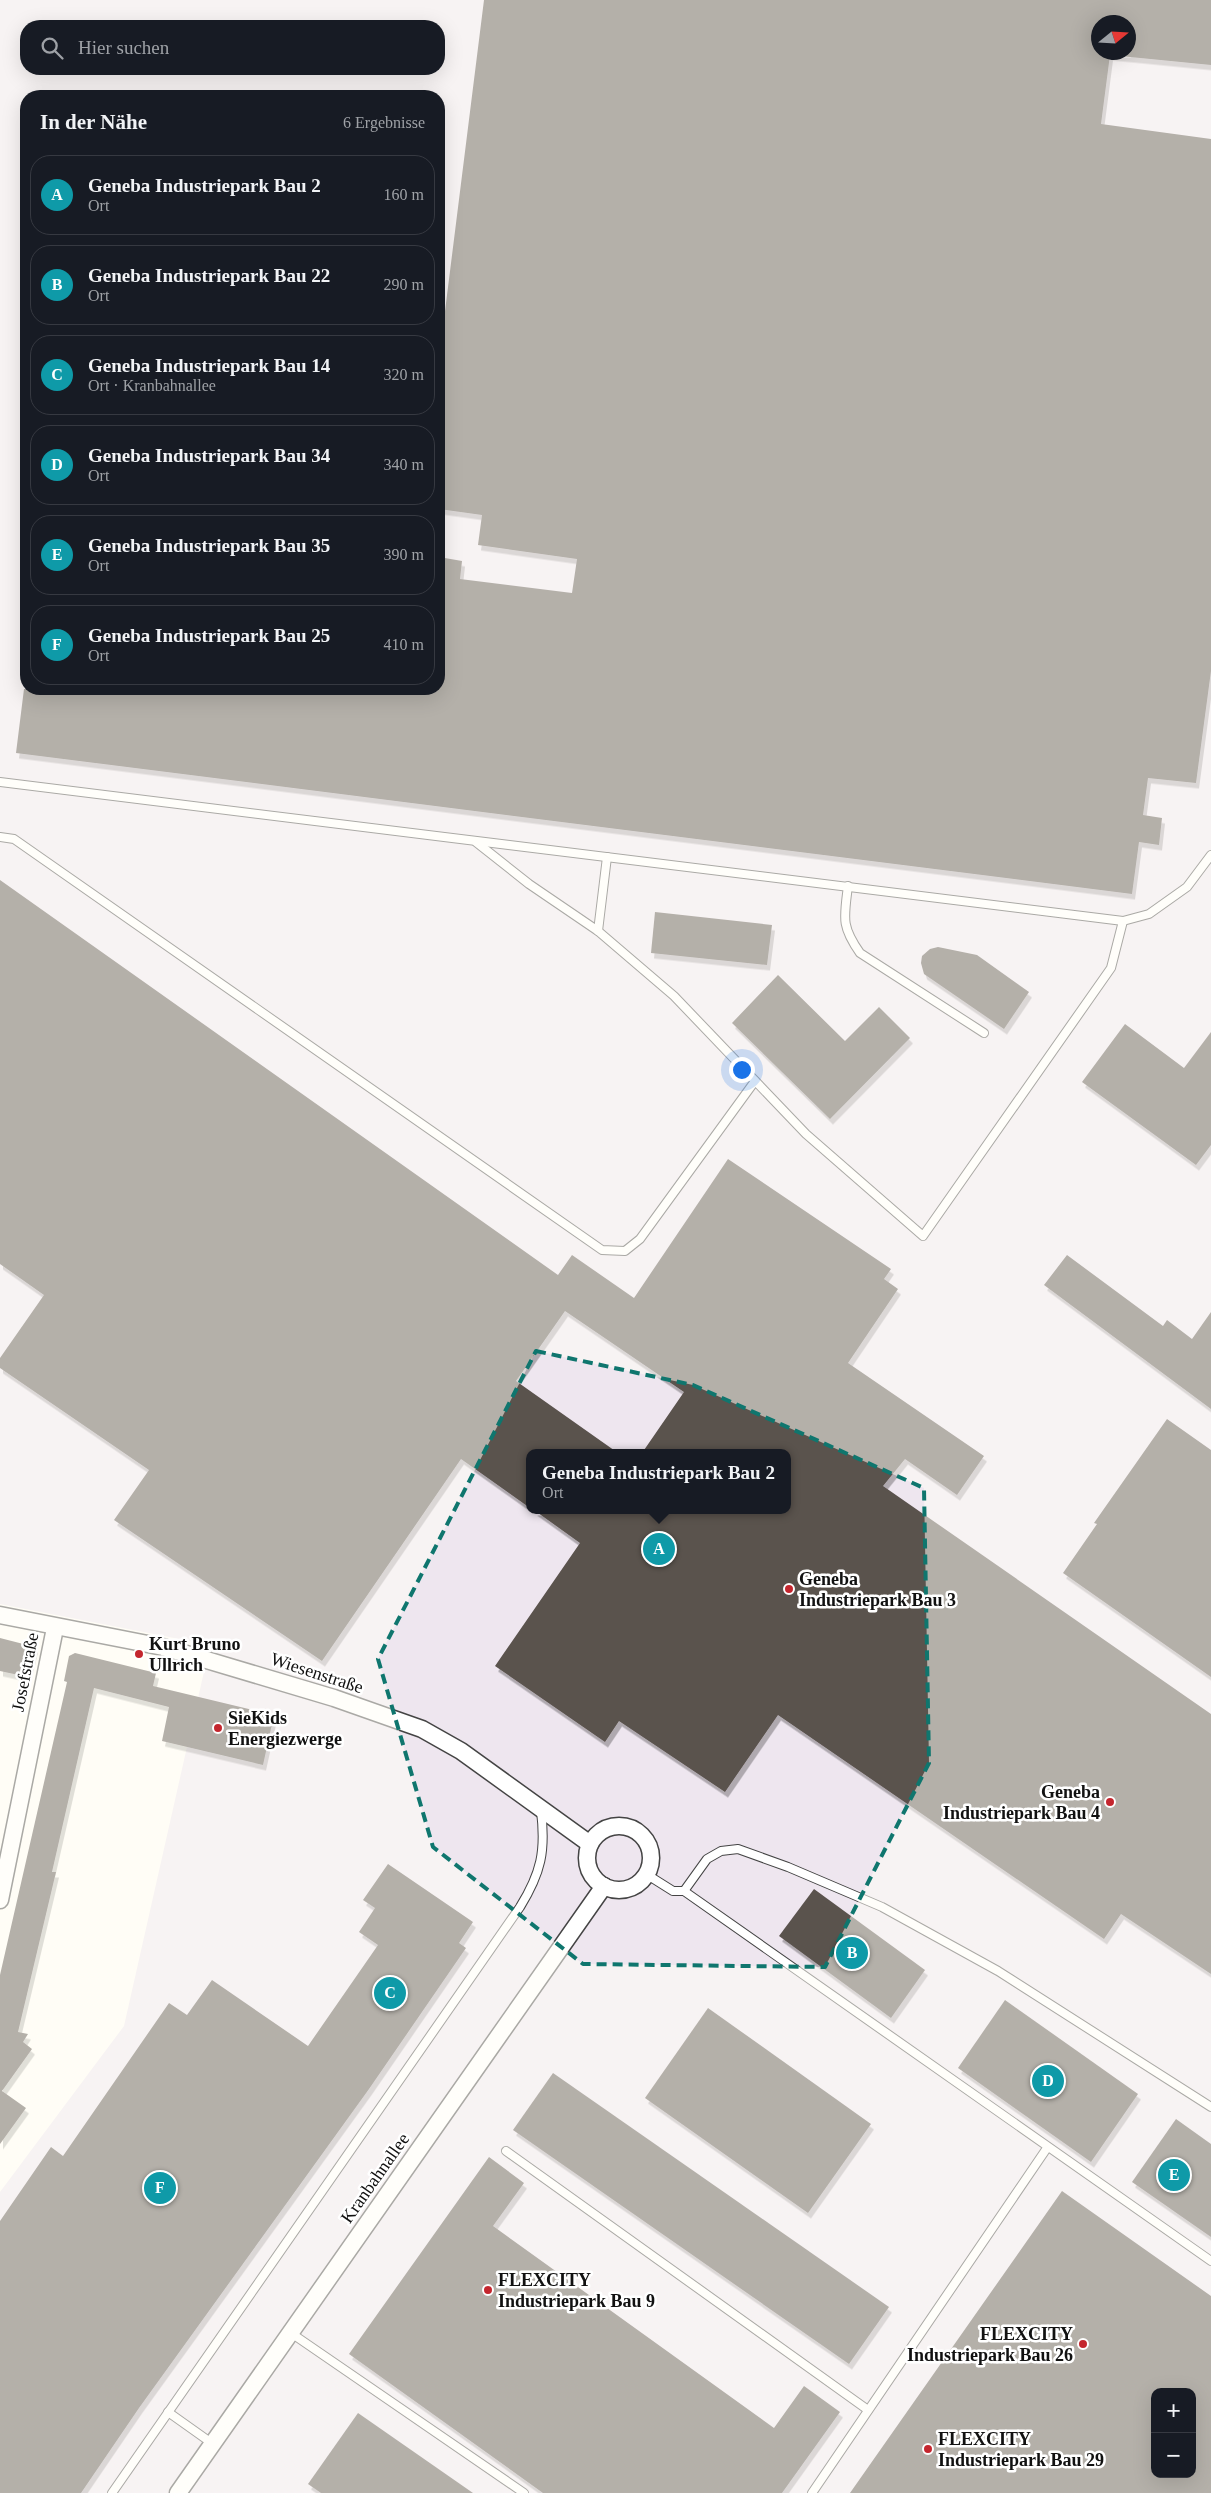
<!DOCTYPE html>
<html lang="de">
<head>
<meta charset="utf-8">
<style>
  body { margin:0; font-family:Georgia,serif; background:#20242c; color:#f1f3f6 }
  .controls { position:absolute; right:15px; bottom:15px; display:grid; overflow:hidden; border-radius:10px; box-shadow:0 5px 20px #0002 }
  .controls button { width:45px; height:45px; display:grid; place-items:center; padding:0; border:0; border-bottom:1px solid #363941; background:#171b24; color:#f1f3f6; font:25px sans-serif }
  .compass { position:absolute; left:1091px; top:15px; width:45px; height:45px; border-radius:50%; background:#171b24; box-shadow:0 5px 20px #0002; rotate:72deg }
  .you { position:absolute; left:741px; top:1069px; width:18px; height:18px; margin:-12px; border:4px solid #fff; border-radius:50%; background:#1a73e8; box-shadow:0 0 0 8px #1a73e833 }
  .badge { display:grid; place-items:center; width:32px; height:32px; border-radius:50%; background:#c4262e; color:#fff; font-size:16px; font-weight:700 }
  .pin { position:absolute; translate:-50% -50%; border:2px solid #fff; box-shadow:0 1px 5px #0006 }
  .popup { position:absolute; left:526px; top:1449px; width:265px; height:65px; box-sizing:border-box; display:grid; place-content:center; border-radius:10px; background:#171b24; filter:drop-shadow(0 1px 4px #0005); font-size:16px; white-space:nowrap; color:#9ea1a6 }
  .popup b { font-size:19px; color:#f1f3f6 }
  .popup::after { content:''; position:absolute; left:50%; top:100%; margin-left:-10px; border:10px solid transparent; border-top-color:#171b24 }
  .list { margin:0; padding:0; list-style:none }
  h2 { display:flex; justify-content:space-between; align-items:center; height:65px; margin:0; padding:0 20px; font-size:21px }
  h2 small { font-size:16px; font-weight:400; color:#9ea1a6 }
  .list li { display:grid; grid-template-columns:32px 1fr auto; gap:15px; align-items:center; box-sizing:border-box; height:80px; margin:0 10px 10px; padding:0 10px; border:1px solid #363941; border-radius:20px }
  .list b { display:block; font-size:19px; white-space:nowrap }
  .list p { margin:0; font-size:16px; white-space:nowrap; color:#9ea1a6 }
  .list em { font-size:16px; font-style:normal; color:#9ea1a6 }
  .icon { flex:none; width:28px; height:28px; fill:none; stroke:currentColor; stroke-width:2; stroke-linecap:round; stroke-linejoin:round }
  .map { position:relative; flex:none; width:1211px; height:2493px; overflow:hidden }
  .search { position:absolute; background:#171b24; box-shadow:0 5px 20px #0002; left:20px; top:20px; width:425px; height:55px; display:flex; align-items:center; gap:12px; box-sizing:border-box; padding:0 18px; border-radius:20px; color:#9ea1a6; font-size:19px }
  .panel { position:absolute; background:#171b24; box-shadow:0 5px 20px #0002; left:20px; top:90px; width:425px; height:605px; border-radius:20px }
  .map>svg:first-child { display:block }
  .industrial { fill:#eee6ef; fill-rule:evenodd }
  .building { fill:#5a524d; fill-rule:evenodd; filter:url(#shadow) }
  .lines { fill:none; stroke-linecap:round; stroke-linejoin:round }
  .lane-casing { stroke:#444; stroke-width:10 }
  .street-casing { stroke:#444; stroke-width:19 }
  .lane { stroke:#fff; stroke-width:8 }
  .street { stroke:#fff; stroke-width:16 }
  .marked { fill:none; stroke:#0f766e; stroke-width:4; stroke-dasharray:10 6; stroke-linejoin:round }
  .poi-dot { fill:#c4262e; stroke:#fff; stroke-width:2 }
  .labels { text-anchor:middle; stroke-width:5; stroke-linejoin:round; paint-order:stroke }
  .poi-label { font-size:18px; font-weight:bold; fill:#111; stroke:#fff; text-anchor:start }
  .street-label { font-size:18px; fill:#111; stroke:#fff }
</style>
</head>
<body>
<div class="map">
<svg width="1211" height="2493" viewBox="0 0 1211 2493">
  <defs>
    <filter id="shadow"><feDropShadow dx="3" dy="5.5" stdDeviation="0" flood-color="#0004"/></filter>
  </defs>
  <rect width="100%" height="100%" fill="#fffdf5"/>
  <path class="industrial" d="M 0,0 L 1211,0 L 1211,2493 L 0,2493 L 0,2192 L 124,2026 L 210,1645 L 0,1604 ZM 1098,22 L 1128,22 L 1128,52 L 1098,52 ZM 26,26 L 439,26 L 439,69 L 26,69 ZM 26,96 L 439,96 L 439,689 L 26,689 ZM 530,1453 L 788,1453 L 788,1510 L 530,1510 ZM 1155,2392 L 1192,2392 L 1192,2474 L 1155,2474 Z"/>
  <g class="building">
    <path d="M 484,0 L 1211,0 L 1211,65 L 1110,55 L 1101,124 L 1211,139 L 1211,671 L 1196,783 L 1148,778 L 1143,815 L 1162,818 L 1159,845 L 1139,842 L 1132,894 L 16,753 L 24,689 L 439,689 L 439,557 L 462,561 L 460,579 L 572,593 L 577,559 L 478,545 L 482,515 L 439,509 L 439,359 ZM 1098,22 L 1128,22 L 1128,52 L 1098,52 Z"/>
    <polygon points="0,880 558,1275 572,1255 634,1298 728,1159 891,1269 884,1279 898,1289 848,1363 984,1456 957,1495 905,1459 883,1486 1211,1714 1211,1974 1121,1914 1104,1939 778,1715 725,1792 619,1721 605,1742 495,1666 580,1543 534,1510 788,1510 788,1453 642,1453 684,1392 565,1311 516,1381 618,1453 530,1453 530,1508 461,1459 322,1661 114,1520 149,1470 0,1368 0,1358 44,1295 0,1264"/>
    <polygon points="655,912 772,925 767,965 651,953"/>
    <polygon points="938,947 977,955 1029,992 1004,1029 924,974 921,963 922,956 930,949"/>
    <polygon points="778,975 845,1041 879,1007 910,1038 830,1119 732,1023"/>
    <polygon points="1125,1024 1184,1068 1211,1032 1211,1145 1196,1165 1082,1082"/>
    <polygon points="1067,1255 1163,1326 1167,1320 1192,1339 1211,1312 1211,1409 1044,1285"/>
    <polygon points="1167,1419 1211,1450 1211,1677 1063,1573 1097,1524 1094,1523"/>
    <polygon points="0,1638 35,1647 28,1677 0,1671"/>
    <polygon points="75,1653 156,1673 153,1686 274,1715 263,1765 162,1741 169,1707 94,1688 52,1872 56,1872 18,2032 28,2034 23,2042 32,2049 2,2091 26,2108 0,2144 0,1975 67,1682 64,1681 69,1656"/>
    <polygon points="388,1864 473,1922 459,1943 466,1948 369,2089 139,2408 81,2493 0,2493 0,2221 51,2147 63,2156 169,2003 187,2015 212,1980 308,2046 378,1945 359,1932 375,1908 363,1900"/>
    <polygon points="814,1889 925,1970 891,2018 779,1936"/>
    <polygon points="1005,2000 1138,2094 1091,2162 958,2068"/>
    <polygon points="708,2008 871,2124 808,2213 645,2098"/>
    <polygon points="553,2073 889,2307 849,2364 513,2130"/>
    <polygon points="1176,2119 1211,2144 1211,2237 1132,2182"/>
    <polygon points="489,2157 524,2183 493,2226 774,2428 804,2386 840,2412 782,2493 543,2493 349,2354"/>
    <path d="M 1062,2191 L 1211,2296 L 1211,2493 L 850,2493 ZM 1155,2392 L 1192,2392 L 1192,2474 L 1155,2474 Z"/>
    <polygon points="358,2413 473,2493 321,2493 308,2484"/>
  </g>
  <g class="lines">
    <g class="lane-casing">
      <g id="lane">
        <polyline points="0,782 1123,921 1149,914 1187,887 1211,855"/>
        <polyline points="0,837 14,839 602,1250 625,1251 640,1239 755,1081"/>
        <polyline points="476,842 529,884 598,931 674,996 806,1134 923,1236 1111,968 1123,921"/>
        <path d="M 848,886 C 844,918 841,926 860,953 L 984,1033"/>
        <polyline points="598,931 607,857"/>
        <polyline points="646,1874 673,1891 684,1891 1211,2261"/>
        <polyline points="684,1891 707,1859 721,1851 738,1849 788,1867 882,1907 998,1971 1211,2107"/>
        <polyline points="506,2151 868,2410"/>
        <polyline points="291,2333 524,2493"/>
        <polyline points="168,2412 213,2444"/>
        <path d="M 112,2493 L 520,1907 C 541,1873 546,1851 541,1811"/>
        <polyline points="812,2493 1047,2148"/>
      </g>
    </g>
    <g class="street-casing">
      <g id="street">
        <polyline points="0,1615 163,1647 334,1698 422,1729 461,1751 590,1844"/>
        <circle cx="619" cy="1858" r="32"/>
        <polyline points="0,1900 55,1628"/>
        <polyline points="178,2493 604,1886"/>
      </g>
    </g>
    <use href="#lane" class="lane"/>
    <use href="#street" class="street"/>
  </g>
  <path d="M0 0H1211V2493H0ZM 536,1351 L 693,1385 L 924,1488 L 929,1763 L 825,1967 L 583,1964 L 433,1847 L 378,1659 Z" fill="#fffdf5" fill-opacity=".55" fill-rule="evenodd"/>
  <path class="marked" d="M 536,1351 L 693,1385 L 924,1488 L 929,1763 L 825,1967 L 583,1964 L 433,1847 L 378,1659 Z"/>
  <g class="poi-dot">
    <circle cx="789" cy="1589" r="5"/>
    <circle cx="139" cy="1654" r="5"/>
    <circle cx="218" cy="1728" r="5"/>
    <circle cx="1110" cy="1802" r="5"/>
    <circle cx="488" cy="2290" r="5"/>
    <circle cx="1083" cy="2344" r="5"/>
    <circle cx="928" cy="2449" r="5"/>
  </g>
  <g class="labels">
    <g class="poi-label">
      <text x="799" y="1585">Geneba<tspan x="799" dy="21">Industriepark Bau 3</tspan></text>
      <text x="149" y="1650">Kurt Bruno<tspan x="149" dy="21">Ullrich</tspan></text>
      <text x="228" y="1724">SieKids<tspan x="228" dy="21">Energiezwerge</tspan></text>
      <text x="1100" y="1798" text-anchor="end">Geneba<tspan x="1100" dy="21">Industriepark Bau 4</tspan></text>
      <text x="498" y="2286">FLEXCITY<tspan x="498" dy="21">Industriepark Bau 9</tspan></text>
      <text x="1073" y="2340" text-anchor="end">FLEXCITY<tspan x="1073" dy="21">Industriepark Bau 26</tspan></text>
      <text x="938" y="2445">FLEXCITY<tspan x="938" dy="21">Industriepark Bau 29</tspan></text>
    </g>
    <g class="street-label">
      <text transform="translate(25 1672) rotate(-79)" y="6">Josefstraße</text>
      <text transform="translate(317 1673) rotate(18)" y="6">Wiesenstraße</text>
      <text transform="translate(375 2178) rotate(-55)" y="6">Kranbahnallee</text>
    </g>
  </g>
</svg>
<div class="controls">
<button>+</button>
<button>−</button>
</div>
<svg class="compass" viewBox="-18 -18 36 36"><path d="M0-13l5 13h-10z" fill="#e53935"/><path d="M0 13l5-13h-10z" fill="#9ea1a6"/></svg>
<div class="you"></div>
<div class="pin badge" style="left:659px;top:1549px;background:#0f9aa8">A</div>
<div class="popup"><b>Geneba Industriepark Bau 2</b>Ort</div>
<div class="pin badge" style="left:852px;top:1953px;background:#0f9aa8">B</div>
<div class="pin badge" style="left:390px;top:1993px;background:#0f9aa8">C</div>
<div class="pin badge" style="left:1048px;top:2081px;background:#0f9aa8">D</div>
<div class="pin badge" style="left:1174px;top:2175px;background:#0f9aa8">E</div>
<div class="pin badge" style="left:160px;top:2188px;background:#0f9aa8">F</div>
<div class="search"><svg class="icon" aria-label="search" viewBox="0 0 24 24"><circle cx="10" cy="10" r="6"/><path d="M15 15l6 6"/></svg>Hier suchen</div>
<section class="panel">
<h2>In der Nähe<small>6 Ergebnisse</small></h2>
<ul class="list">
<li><span class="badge" style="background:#0f9aa8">A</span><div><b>Geneba Industriepark Bau 2</b><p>Ort</p></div><em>160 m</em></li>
<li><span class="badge" style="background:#0f9aa8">B</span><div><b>Geneba Industriepark Bau 22</b><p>Ort</p></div><em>290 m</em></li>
<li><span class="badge" style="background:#0f9aa8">C</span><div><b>Geneba Industriepark Bau 14</b><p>Ort · Kranbahnallee</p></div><em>320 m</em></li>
<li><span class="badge" style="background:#0f9aa8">D</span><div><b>Geneba Industriepark Bau 34</b><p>Ort</p></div><em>340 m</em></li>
<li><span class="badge" style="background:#0f9aa8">E</span><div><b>Geneba Industriepark Bau 35</b><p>Ort</p></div><em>390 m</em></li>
<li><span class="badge" style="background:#0f9aa8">F</span><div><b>Geneba Industriepark Bau 25</b><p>Ort</p></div><em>410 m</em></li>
</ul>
</section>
</div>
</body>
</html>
